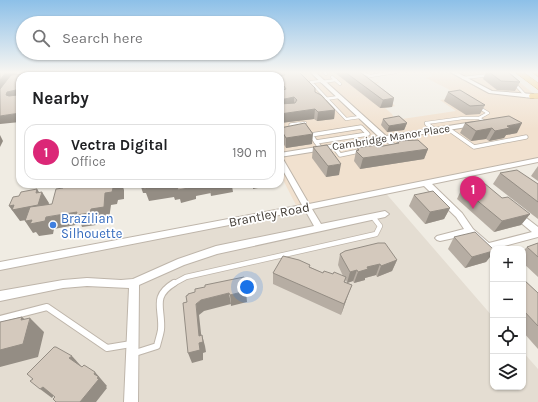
<!DOCTYPE html>
<html lang="en">
<head>
<meta charset="utf-8">
<style>
  body { margin:0; font-family:Karla,sans-serif; background:#f2f2f2; color:#202124 }
  .controls { position:absolute; right:12px; bottom:12px; display:grid; overflow:hidden; border-radius:8px; box-shadow:0 1px 3px #0004 }
  .controls button { width:36px; height:36px; display:grid; place-items:center; padding:0; border:0; border-bottom:1px solid #e0e0e0; background:#fff; color:#202124; font:20px sans-serif }
  .you { position:absolute; left:247px; top:287px; width:14px; height:14px; margin:-10px; border:3px solid #fff; border-radius:50%; background:#1a73e8; box-shadow:0 0 0 6px #1a73e833 }
  .badge { display:grid; place-items:center; width:26px; height:26px; border-radius:50%; background:#db2777; color:#fff; font-size:13px; font-weight:700 }
  .pin { position:absolute; translate:-50% -33px; filter:drop-shadow(0 1px 2px #0008) }
  .pin::after { content:''; position:absolute; top:21px; width:14px; height:12px; background:inherit; clip-path:polygon(0 0,100% 0,50% 100%) }
  .list { margin:0; padding:0; list-style:none }
  h2 { display:flex; justify-content:space-between; align-items:center; height:52px; margin:0; padding:0 16px; font-size:17px }
  h2 small { font-size:13px; font-weight:400; color:#757577 }
  .list li { display:grid; grid-template-columns:26px 1fr auto; gap:12px; align-items:center; box-sizing:border-box; height:56px; margin:0 8px 8px; padding:0 8px; border:1px solid #e0e0e0; border-radius:12px }
  .list b { display:block; font-size:15px; white-space:nowrap }
  .list p { margin:0; font-size:13px; white-space:nowrap; color:#757577 }
  .list em { font-size:13px; font-style:normal; color:#757577 }
  .icon { flex:none; width:22px; height:22px; fill:none; stroke:currentColor; stroke-width:2; stroke-linecap:round; stroke-linejoin:round }
  .map { position:relative; flex:none; width:538px; height:402px; overflow:hidden }
  .search { position:absolute; background:#fff; box-shadow:0 1px 3px #0004; left:16px; top:16px; width:268px; height:44px; display:flex; align-items:center; gap:10px; box-sizing:border-box; padding:0 14px; border-radius:22px; color:#757577; font-size:15px }
  .panel { position:absolute; background:#fff; box-shadow:0 1px 3px #0004; left:16px; top:72px; width:268px; height:116px; border-radius:12px }
  .map>svg:first-child { display:block }
  .residential { fill:#e4ddd2 }
  .commercial { fill:#f1e1cf }
  .lines { fill:none; stroke-linecap:round; stroke-linejoin:round }
  .lane-far3-casing { stroke:#beb5aa; stroke-width:3.5 }
  .lane-far2-casing { stroke:#beb5aa; stroke-width:5 }
  .lane-far1-casing { stroke:#beb5aa; stroke-width:6 }
  .lane-casing { stroke:#beb5aa; stroke-width:8 }
  .street-casing { stroke:#beb5aa; stroke-width:2 }
  .primary-casing { stroke:#d9b169; stroke-width:1 }
  .lane-far3 { stroke:#fff; stroke-width:2.5 }
  .lane-far2 { stroke:#fff; stroke-width:3.5 }
  .lane-far1 { stroke:#fff; stroke-width:4.5 }
  .lane { stroke:#fff; stroke-width:6 }
  .street { fill:#fff; fill-rule:evenodd }
  .primary { fill:#f5d597; fill-rule:evenodd }
  .wall { fill:#b6ada3 }
  .shaded-wall { fill:#948d84 }
  .building { fill:#d4c9bd; stroke:#948d84; fill-rule:evenodd }
  .shop-dot { fill:#3f7fe0; stroke:#fff; stroke-width:1.5 }
  .labels { text-anchor:middle; stroke-width:3.5; stroke-linejoin:round; paint-order:stroke }
  .far-street-label { font-size:11px; fill:#413b34; stroke:#fff }
  .street-label { font-size:13px; fill:#413b34; stroke:#fff }
  .shop-label { font-size:13px; fill:#366cbe; stroke:#fff; text-anchor:start }
</style>
</head>
<body>
<div class="map">
<svg width="538" height="402" viewBox="0 0 538 402">
  <rect width="100%" height="100%" fill="#f0ece3"/>
  <polygon class="residential" points="383,190 493,317 493,387 523,387 523,352 538,369 538,402 0,402 0,270"/>
  <polygon class="commercial" points="229,72 349,72 364,84 379,82 376,85 394,105 395,106 385,108 392,114 394,118 402,119 456,111 440,100 457,98 448,89 426,78 433,76 426,72 507,72 534,94 531,94 538,98 538,159 298,209 280,174 280,76 231,76"/>
  <g class="lines">
    <g class="lane-far3-casing">
      <g id="lane-far3">
        <polyline points="167,72 167,76"/>
        <polyline points="264,72 267,76"/>
        <polyline points="324,72 326,74"/>
        <polyline points="361,72 370,76 396,72"/>
        <polyline points="70,73 79,72"/>
        <polyline points="208,74 219,72"/>
        <polyline points="84,76 85,72"/>
        <polyline points="111,76 112,72"/>
        <polyline points="332,77 340,84"/>
        <polyline points="463,78 490,75"/>
        <polyline points="321,81 311,82 346,119 360,117"/>
        <polyline points="322,82 336,80"/>
        <polyline points="514,83 526,96"/>
        <polyline points="325,99 339,97"/>
        <polyline points="478,107 488,113 479,118 485,122"/>
        <polyline points="426,123 463,118 479,118"/>
        <polyline points="426,123 428,125"/>
        <polyline points="292,125 305,123"/>
      </g>
    </g>
    <g class="lane-far2-casing">
      <g id="lane-far2">
        <polyline points="427,124 435,130"/>
        <polyline points="291,125 299,124"/>
        <polygon points="361,127 368,134 316,142 311,135"/>
        <polyline points="447,128 474,147 526,137"/>
        <polyline points="384,138 395,146"/>
        <polyline points="316,142 321,149"/>
        <polyline points="334,147 340,155 359,151"/>
      </g>
    </g>
    <g class="lane-far1-casing">
      <polyline id="lane-far1" points="173,284 186,277 376,234 380,226 373,217"/>
    </g>
    <g class="lane-casing">
      <g id="lane">
        <polyline points="0,319 47,307 107,348 131,344"/>
        <path d="M 135,353 L 157,346 C 158,341 160,336 161,330 C 163,309 151,297 174,283"/>
      </g>
    </g>
    <g class="street-casing">
      <g id="street">
        <polygon points="229,72 233,72 235,76 231,76"/>
        <polygon points="310,72 315,72 386,136 473,122 476,124 473,126 280,157 283,159 309,204 538,158 538,162 432,184 462,213 473,229 489,243 532,232 514,217 513,215 517,212 520,213 538,227 538,237 493,249 493,256 490,255 468,235 440,241 437,240 435,238 437,236 464,229 456,217 424,186 312,209 321,224 385,211 389,214 385,217 217,254 184,265 139,285 138,402 124,402 129,288 87,286 63,288 0,301 0,291 63,280 87,278 121,280 133,279 178,259 216,246 314,226 305,210 0,270 0,262 302,205 280,165 280,153 379,137"/>
        <polygon points="450,72 456,72 492,91 533,94 536,96 533,98 489,93"/>
      </g>
    </g>
    <g class="primary-casing">
      <g id="primary">
        <polygon points="515,72 523,72 538,83 538,89"/>
        <polygon points="532,72 538,72 538,76"/>
        <polygon points="530,94 538,94 538,98 530,98 529,96"/>
      </g>
    </g>
    <use href="#lane-far3" class="lane-far3"/>
    <use href="#lane-far2" class="lane-far2"/>
    <use href="#lane-far1" class="lane-far1"/>
    <use href="#lane" class="lane"/>
    <use href="#street" class="street"/>
    <use href="#primary" class="primary"/>
  </g>
  <g class="wall">
    <polygon points="240,72 262,72 265,76 242,76"/>
    <polygon points="277,72 299,72 315,92 335,110 334,119 317,121 314,119 280,123 280,76 279,76 277,74"/>
    <polygon points="334,72 360,72 394,98 392,107 380,108"/>
    <polygon points="486,72 508,72 520,82 515,91 497,90 483,79"/>
    <polygon points="448,92 485,105 480,114 466,115 444,101"/>
    <polygon points="383,119 407,123 404,130 387,132 381,125"/>
    <polygon points="465,123 517,133 506,135 504,138 489,141 486,139 471,141 460,133"/>
    <polygon points="280,127 312,144 286,148 280,138"/>
    <polygon points="397,141 428,149 424,159 360,169 354,161 356,151 357,150 357,148 378,147 396,144"/>
    <polygon points="313,147 339,175 326,177 312,158"/>
    <polygon points="538,166 538,181 531,176"/>
    <polygon points="500,173 538,184 538,219 493,184"/>
    <polygon points="462,188 502,198 530,214 521,225 494,232 457,199"/>
    <polygon points="414,195 450,208 444,219 425,224 409,206"/>
    <polygon points="454,237 493,249 493,253 486,262 465,268 448,249"/>
    <polygon points="538,243 538,277 523,263 523,251 527,247"/>
    <polygon points="340,254 397,260 392,271 377,277 376,275 365,278 365,280 354,283 353,281 347,283 346,280 345,282 352,285 348,295 341,315 273,284 273,273 310,267 323,273 343,276 338,265"/>
    <polygon points="523,279 538,293 538,349 523,332"/>
  </g>
  <g class="shaded-wall">
    <polygon points="6,72 18,72 5,88 0,89 0,80"/>
    <polygon points="70,72 74,72 75,75 75,76 69,76"/>
    <rect x="130" y="72" width="3" height="4"/>
    <rect x="244" y="72" width="5" height="4"/>
    <polygon points="280,86 284,86 284,94 280,95"/>
    <polygon points="16,90 20,97 11,100 6,95 7,92"/>
    <polygon points="294,97 294,106 280,108 280,100"/>
    <polygon points="394,98 392,107 380,108 383,100"/>
    <polygon points="315,109 314,119 280,123 280,114"/>
    <polygon points="335,110 334,119 317,121 318,112"/>
    <polygon points="20,113 20,122 0,124 0,116"/>
    <polygon points="407,123 404,130 387,132 389,126"/>
    <polygon points="522,123 517,133 506,135 504,138 489,141 495,131 507,126"/>
    <polygon points="492,128 486,139 471,141 476,131"/>
    <polygon points="313,134 312,144 286,148 286,138"/>
    <polygon points="0,135 3,141 0,147"/>
    <polygon points="428,149 424,159 360,169 363,158"/>
    <polygon points="341,164 339,175 326,177 328,166"/>
    <polygon points="119,184 122,184 124,190 124,199 118,200 117,204 111,205 109,219 97,221 96,225 82,227 81,224 54,229 53,234 39,236 36,232 33,233 25,221 91,209 105,193"/>
    <polygon points="140,184 209,184 211,193 196,196 196,199 181,203 180,199 175,200 174,197 149,201 146,193 143,193"/>
    <polygon points="209,184 242,184 232,186 233,192 211,196"/>
    <polygon points="253,184 274,184 274,185 253,189"/>
    <polygon points="37,189 41,195 42,192 49,203 45,217 20,221 9,206 36,193"/>
    <polygon points="450,208 444,219 425,224 430,212"/>
    <polygon points="530,214 521,225 494,232 502,221"/>
    <polygon points="493,251 493,253 486,262 465,268 472,257"/>
    <polygon points="397,260 392,271 377,277 381,266"/>
    <polygon points="380,264 376,275 365,278 365,280 354,283 358,272 367,267"/>
    <polygon points="357,270 353,281 347,283 350,272"/>
    <polygon points="352,285 348,295 341,315 344,304"/>
    <polygon points="246,291 247,302 231,306 230,295"/>
    <polygon points="229,293 231,304 204,311 199,315 202,342 202,335 205,346 206,352 203,353 203,360 192,363 188,353 199,343 196,304 201,300"/>
    <polygon points="22,317 29,323 30,318 44,332 38,357 0,367 0,350 21,320"/>
    <polygon points="72,356 81,366 79,368 69,358"/>
    <polygon points="95,372 107,386 106,387 107,388 96,402 80,402"/>
    <polygon points="43,387 54,395 52,398 40,389"/>
  </g>
  <g class="building">
    <polygon points="0,72 6,72 0,80"/>
    <path d="M 28,72 L 70,72 L 69,76 L 20,76 L 20,113 L 0,116 L 0,89 L 11,75 L 27,74 ZM 16,90 L 19,93 L 17,95 L 9,96 L 6,95 L 7,92 Z"/>
    <rect x="117" y="72" width="13" height="4"/>
    <polygon points="174,72 212,72 212,73 225,72 227,76 175,76"/>
    <polygon points="250,72 262,72 265,76 253,76"/>
    <polygon points="283,72 299,72 315,88 315,92 321,95 335,110 318,112 315,109 280,114 280,104 295,103 297,100 294,97 280,100 280,91 286,89 284,86 280,86 280,76 276,76 285,75"/>
    <polygon points="345,72 360,72 394,98 383,100"/>
    <polygon points="489,72 508,72 520,82 501,81"/>
    <polygon points="460,90 485,105 470,106 448,92"/>
    <polygon points="399,116 407,123 389,126 383,119"/>
    <polygon points="509,116 522,123 507,126 510,128 495,131 492,128 476,131 465,123"/>
    <polygon points="305,123 313,134 286,138 280,128"/>
    <polygon points="418,140 428,149 363,158 356,151 359,150 357,148 376,145 378,147 399,143 397,141"/>
    <polygon points="327,145 341,164 328,166 313,147"/>
    <polygon points="517,170 538,184 538,202 500,173"/>
    <polygon points="484,183 502,198 508,197 530,214 502,221 462,188"/>
    <polygon points="64,184 79,184 79,185 88,184 119,184 119,187 113,188 112,192 105,193 104,207 91,209 90,213 76,215 77,212 46,217 45,221 30,224 32,220 25,221 30,207 52,204 56,189 63,188"/>
    <polygon points="144,184 170,184 144,189"/>
    <polygon points="171,184 193,184 194,187 178,190 177,186 171,187"/>
    <polygon points="37,189 36,193 42,192 38,205 12,210 14,205 9,206 13,197 19,196 21,192"/>
    <polygon points="433,191 450,208 430,212 414,195"/>
    <polygon points="475,232 493,249 493,251 472,257 454,237"/>
    <polygon points="378,243 385,243 397,260 381,266 380,264 367,267 368,269 358,272 357,270 350,272 340,254 345,251"/>
    <polygon points="538,243 538,257 527,247"/>
    <polygon points="283,256 299,260 310,265 309,267 323,273 324,271 333,274 334,272 346,277 344,282 352,285 344,304 273,273"/>
    <polygon points="244,277 246,291 230,295 229,293 201,300 196,304 199,336 202,335 203,342 199,343 200,350 188,353 183,303 187,302 186,296 188,295 188,294 195,292 195,289 205,287 205,285"/>
    <polygon points="523,279 538,293 538,326 523,310"/>
    <polygon points="22,317 21,320 30,318 23,344 0,350 0,322"/>
    <polygon points="54,347 56,347 72,356 69,358 82,367 84,365 95,372 94,374 99,377 97,378 99,379 80,402 56,402 53,399 55,397 43,387 40,389 30,381 33,379 27,374"/>
  </g>
  <linearGradient id="sky" x2="0" y2="1"><stop stop-color="#8dc0e8"/><stop offset="0.56" stop-color="#f8f6f2"/><stop offset="1" stop-color="#f8f6f2" stop-opacity="0"/></linearGradient>
  <rect width="538" height="129" fill="url(#sky)"/>
  <circle class="shop-dot" cx="53" cy="225" r="4"/>
  <g class="labels">
    <g class="far-street-label">
      <text transform="translate(391 137) rotate(-9)" y="4">Cambridge Manor Place</text>
    </g>
    <g class="street-label">
      <text transform="translate(269 214) rotate(-11)" y="5">Brantley Road</text>
    </g>
    <g class="shop-label">
      <text x="61" y="223">Brazilian<tspan x="61" dy="15">Silhouette</tspan></text>
    </g>
  </g>
</svg>
<div class="controls">
<button>+</button>
<button>−</button>
<button><svg class="icon" aria-label="locate" viewBox="0 0 24 24"><circle cx="12" cy="12" r="6"/><path d="M12 2v4M12 18v4M2 12h4M18 12h4"/></svg></button>
<button><svg class="icon" aria-label="layers" viewBox="0 0 24 24"><path d="M12 4l9 5-9 5-9-5zM3 14l9 5 9-5"/></svg></button>
</div>
<div class="you"></div>
<div class="pin badge" style="left:473px;top:209px">1</div>
<div class="search"><svg class="icon" aria-label="search" viewBox="0 0 24 24"><circle cx="10" cy="10" r="6"/><path d="M15 15l6 6"/></svg>Search here</div>
<section class="panel">
<h2>Nearby<small></small></h2>
<ul class="list">
<li><span class="badge">1</span><div><b>Vectra Digital</b><p>Office</p></div><em>190 m</em></li>
</ul>
</section>
</div>
</body>
</html>
